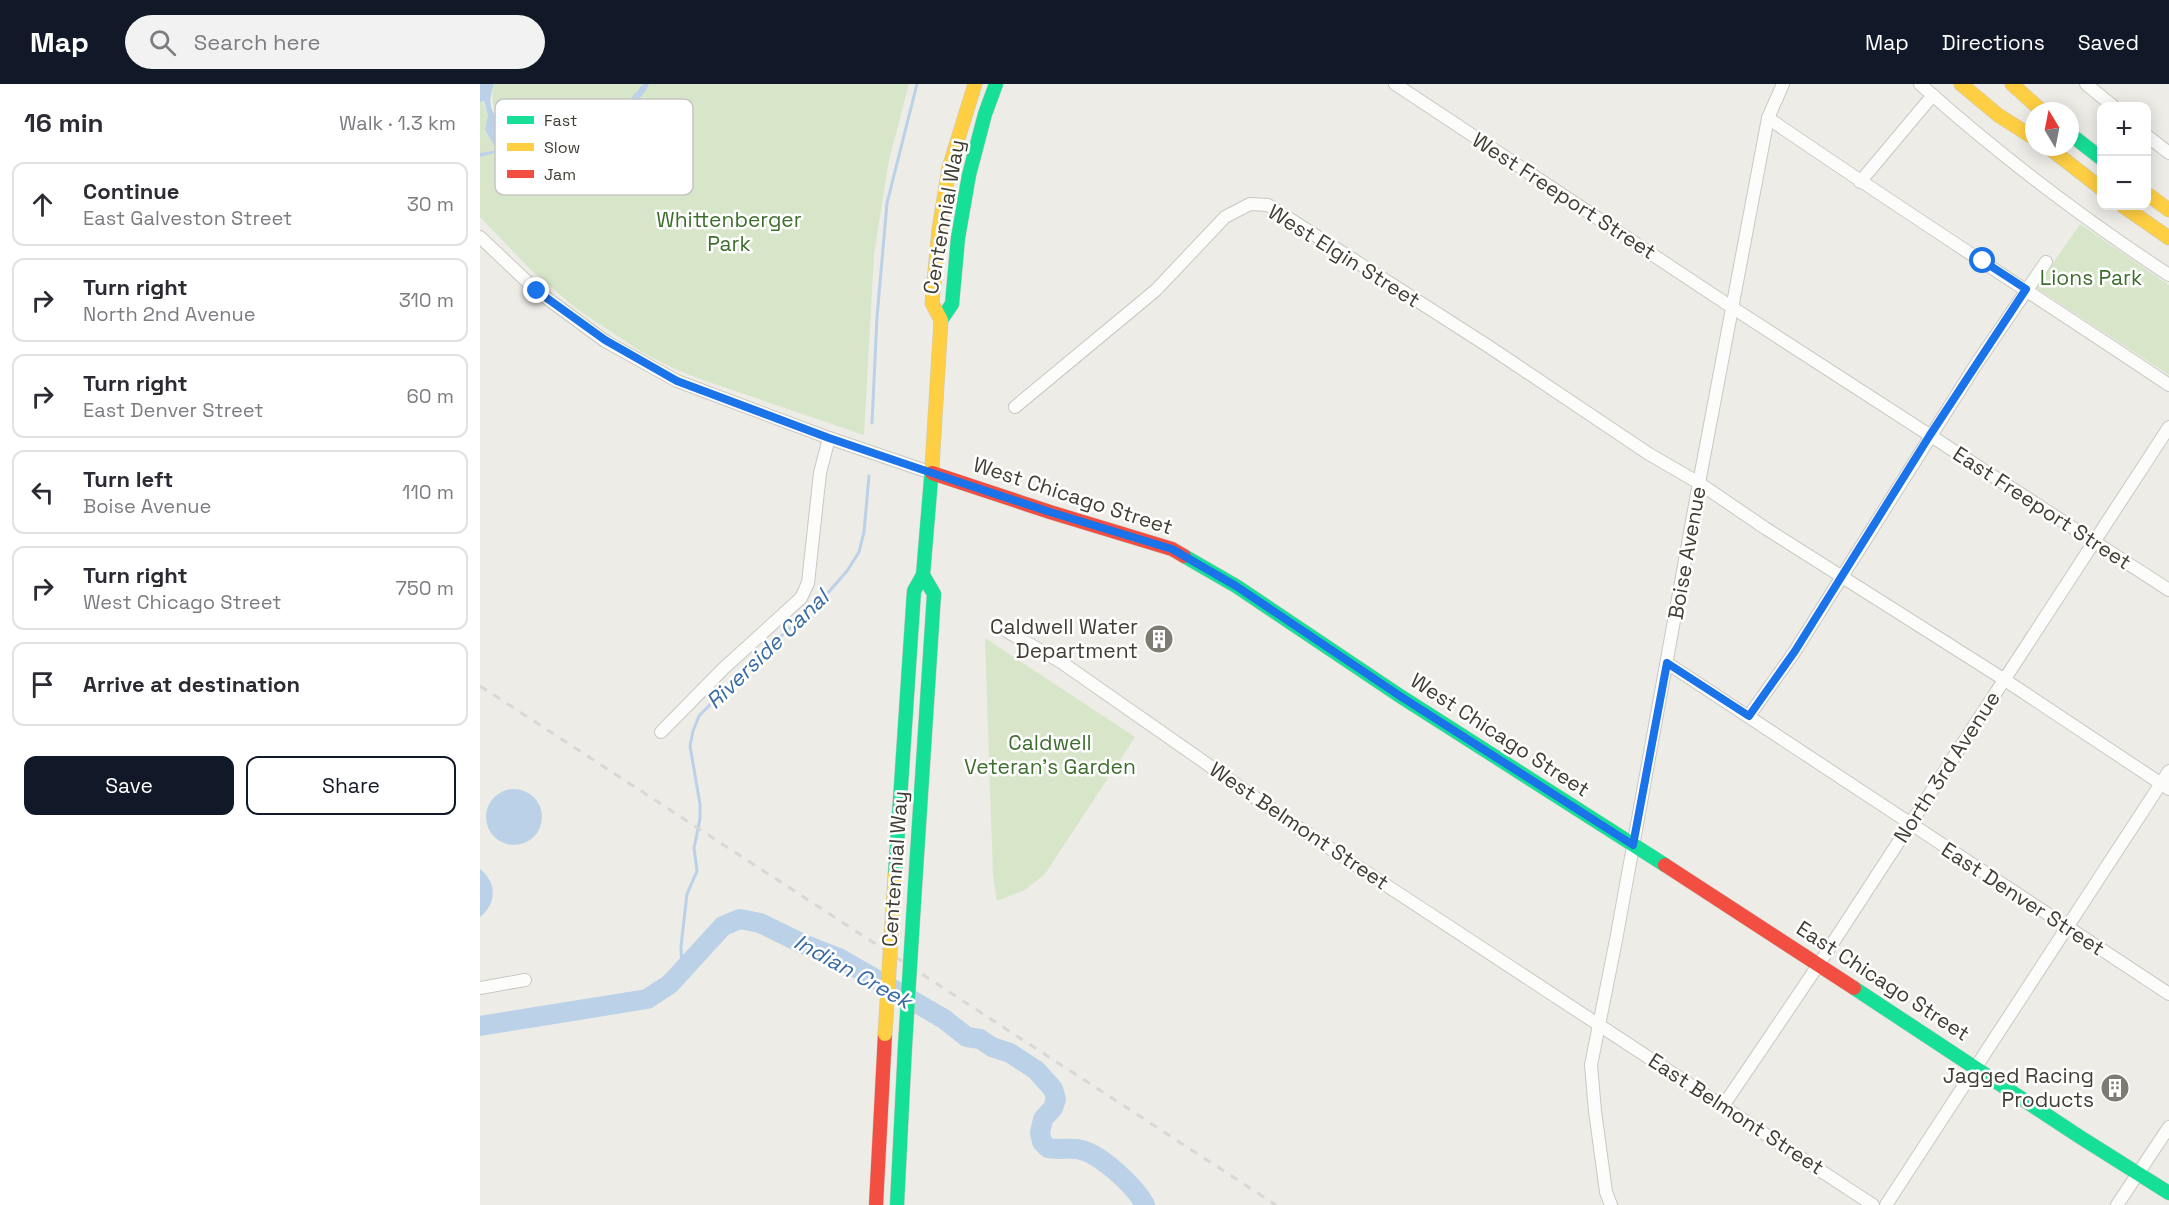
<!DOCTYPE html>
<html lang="en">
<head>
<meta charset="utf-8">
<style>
  body { margin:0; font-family:"Space Grotesk",sans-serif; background:#f2f2f3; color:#2b2b33 }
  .controls { position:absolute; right:18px; top:18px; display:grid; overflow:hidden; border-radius:12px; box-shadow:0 3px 15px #0003 }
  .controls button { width:54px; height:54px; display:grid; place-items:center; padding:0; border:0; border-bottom:2px solid #e1e1e2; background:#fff; color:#2b2b33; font:30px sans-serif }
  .compass { position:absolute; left:1545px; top:18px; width:54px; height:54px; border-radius:50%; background:#fff; box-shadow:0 3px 15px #0003; rotate:350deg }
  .stop { position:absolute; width:18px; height:18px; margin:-14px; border:4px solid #1a73e8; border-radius:50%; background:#fff }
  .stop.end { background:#1a73e8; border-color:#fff; box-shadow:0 2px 6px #0008 }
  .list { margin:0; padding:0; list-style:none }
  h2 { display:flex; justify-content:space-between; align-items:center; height:78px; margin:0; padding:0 24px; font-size:26px }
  h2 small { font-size:20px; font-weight:400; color:#7c7c81 }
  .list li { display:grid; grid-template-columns:39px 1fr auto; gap:18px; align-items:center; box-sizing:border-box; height:84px; margin:0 12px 12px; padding:0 12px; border:2px solid #e1e1e2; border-radius:12px }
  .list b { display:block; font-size:22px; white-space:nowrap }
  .list p { margin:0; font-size:20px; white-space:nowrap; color:#7c7c81 }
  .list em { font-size:20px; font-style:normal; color:#7c7c81 }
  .actions { display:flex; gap:12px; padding:18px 24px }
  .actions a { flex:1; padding:14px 0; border:2px solid #111827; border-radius:12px; text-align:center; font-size:21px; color:#111827 }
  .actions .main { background:#111827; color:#fff }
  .icon { flex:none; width:33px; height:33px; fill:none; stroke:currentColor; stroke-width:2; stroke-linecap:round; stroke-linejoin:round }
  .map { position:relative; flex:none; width:1689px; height:1121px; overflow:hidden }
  header { display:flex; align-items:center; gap:36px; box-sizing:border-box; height:84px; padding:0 30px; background:#111827; color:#fff }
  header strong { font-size:28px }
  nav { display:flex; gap:33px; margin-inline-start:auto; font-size:21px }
  .search { width:420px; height:54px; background:#f2f2f3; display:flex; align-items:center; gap:15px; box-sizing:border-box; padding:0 21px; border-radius:33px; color:#7c7c81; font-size:22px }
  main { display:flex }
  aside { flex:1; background:#fff }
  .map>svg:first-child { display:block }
  .green { fill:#d7e6c8 }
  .water { fill:#bad1e8 }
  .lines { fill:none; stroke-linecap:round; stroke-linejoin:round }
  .stream { stroke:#bad1e8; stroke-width:3 }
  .river { stroke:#bad1e8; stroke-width:20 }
  .street-casing { stroke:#c9c8c3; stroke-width:14 }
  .fast-casing { stroke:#ccc9be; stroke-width:15 }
  .slow-casing { stroke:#ccc9be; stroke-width:15 }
  .jam-casing { stroke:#ccc9be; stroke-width:15 }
  .street { stroke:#fcfcfb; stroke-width:12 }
  .fast { stroke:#16e098; stroke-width:14 }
  .slow { stroke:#ffcf43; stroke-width:14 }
  .jam { stroke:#f24e42; stroke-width:14 }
  .rail { stroke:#d8d8d7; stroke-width:3; stroke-dasharray:8 8; stroke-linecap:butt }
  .fast-bridge-casing { stroke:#cec9b6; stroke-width:15; stroke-linecap:butt }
  .slow-bridge-casing { stroke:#cec9b6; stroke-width:15; stroke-linecap:butt }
  .fast-bridge { stroke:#16e098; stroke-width:14 }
  .slow-bridge { stroke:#ffcf43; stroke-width:14 }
  .route { stroke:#1a73e8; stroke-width:8 }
  .labels { text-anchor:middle; stroke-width:5; stroke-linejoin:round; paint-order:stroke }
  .street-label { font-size:21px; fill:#423e34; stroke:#fff }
  .park-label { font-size:21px; fill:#3e6e2d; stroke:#fff }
  .poi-label { font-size:21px; fill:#423e34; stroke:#fff; text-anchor:end }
  .water-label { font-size:22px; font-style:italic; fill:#376aa4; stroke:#fff }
  .key { fill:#fff; stroke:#c6c5c2; stroke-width:1.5 }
  .key-label { font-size:16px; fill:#423e34 }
</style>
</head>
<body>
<header>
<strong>Map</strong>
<div class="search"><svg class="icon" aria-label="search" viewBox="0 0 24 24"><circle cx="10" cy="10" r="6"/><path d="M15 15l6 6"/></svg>Search here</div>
<nav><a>Map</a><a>Directions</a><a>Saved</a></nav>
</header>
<main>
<aside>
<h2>16 min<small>Walk · 1.3 km</small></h2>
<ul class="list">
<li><svg class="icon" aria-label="ahead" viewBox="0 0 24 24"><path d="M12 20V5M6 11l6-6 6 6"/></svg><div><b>Continue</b><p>East Galveston Street</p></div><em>30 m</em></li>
<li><svg class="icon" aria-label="right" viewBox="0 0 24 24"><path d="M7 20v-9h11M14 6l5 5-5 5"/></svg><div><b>Turn right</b><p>North 2nd Avenue</p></div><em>310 m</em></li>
<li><svg class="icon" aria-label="right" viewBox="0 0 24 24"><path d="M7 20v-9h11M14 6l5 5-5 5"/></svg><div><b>Turn right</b><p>East Denver Street</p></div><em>60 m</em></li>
<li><svg class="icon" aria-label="left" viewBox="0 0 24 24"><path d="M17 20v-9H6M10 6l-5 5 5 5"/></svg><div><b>Turn left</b><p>Boise Avenue</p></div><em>110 m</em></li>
<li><svg class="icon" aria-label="right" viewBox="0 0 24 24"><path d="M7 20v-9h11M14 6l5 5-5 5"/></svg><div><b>Turn right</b><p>West Chicago Street</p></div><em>750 m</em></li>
<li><svg class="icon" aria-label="arrive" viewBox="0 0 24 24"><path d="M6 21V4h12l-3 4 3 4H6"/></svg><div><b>Arrive at destination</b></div></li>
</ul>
<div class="actions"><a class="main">Save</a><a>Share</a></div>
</aside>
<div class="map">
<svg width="1689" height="1121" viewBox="0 0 1689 1121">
  <rect width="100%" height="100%" fill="#edece7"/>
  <g class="green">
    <path d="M 14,0 L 163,0 C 151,14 137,34 119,41 C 85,53 0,61 14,0 Z"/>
    <polygon points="169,0 429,0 409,76 394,170 384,351 223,296 193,284 163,269 97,225 52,187 0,133 0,73 51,59 118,51 167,5"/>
    <polygon points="3,17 8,31 5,46 17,66 0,69 0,18"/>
    <polygon points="1600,140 1689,201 1689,291 1556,204"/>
    <polygon points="505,554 655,653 565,790 545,806 517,817 513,792"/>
  </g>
  <g class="water">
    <path d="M 0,0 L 14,0 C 8,18 9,24 20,39 L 26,32 L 40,47 C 99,51 125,48 163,0 L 169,0 L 167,5 L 145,33 L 118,51 L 51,59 L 0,73 L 0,69 L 17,66 L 5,46 L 8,31 L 4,17 L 0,18 Z"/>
    <circle cx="34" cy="733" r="28"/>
    <path d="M 0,785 C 17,798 17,820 0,833 Z"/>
  </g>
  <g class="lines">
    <g class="stream">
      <polyline points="392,339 397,233 407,119 437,0"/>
      <polyline points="202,885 201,862 207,810 217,787 214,764 220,735 220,720 210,662 213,647 219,632 260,590 346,511 367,487 379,468 384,448 389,392"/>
    </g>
    <path class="river" d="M 0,942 L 167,915 L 190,900 L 243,842 L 260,835 L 280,839 L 323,860 L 359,874 L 464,935 L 487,953 L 500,955 L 512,963 L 530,969 L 556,986 L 573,1005 L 576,1015 L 573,1024 L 563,1035 L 560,1049 L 562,1058 L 568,1064 C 578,1066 587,1064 597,1065 C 619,1068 655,1102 665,1121"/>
    <g class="street-casing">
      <g id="street">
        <polyline points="915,0 1253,224 1689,506"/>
        <path d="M 1440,0 C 1518,70 1601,133 1689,191"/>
        <polyline points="1606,0 1633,22"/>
        <path d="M 1288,34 C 1420,125 1556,212 1689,301"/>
        <polyline points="1666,51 1689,69"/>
        <polyline points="1380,98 1453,11"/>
        <polyline points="0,153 57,207 125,257 197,297 349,354 452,389"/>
        <polyline points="535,323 676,206 745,133 770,120 788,121 1008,262 1169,370 1219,399 1285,444 1525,596 1689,705"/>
        <polyline points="521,544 581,578 810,738 1393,1121"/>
        <polyline points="1187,579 1689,910"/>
        <polyline points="1269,632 1315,567 1497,279 1566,178"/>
        <polyline points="181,648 244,584 321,514 328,499 340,389 349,354"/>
        <polyline points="0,904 45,896"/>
        <polyline points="1243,1022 1339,880 1689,343"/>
        <polyline points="1131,1121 1126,1108 1115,1027 1111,981 1136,856 1219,399 1288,34 1303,0"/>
        <polyline points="1406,1121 1689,687"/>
        <polyline points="1637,1121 1689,1043"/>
      </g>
    </g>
    <g class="fast-casing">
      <g id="fast">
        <polyline points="1590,50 1622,75"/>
        <polyline points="461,236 472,220 478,154 489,91 505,30 516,0"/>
        <polyline points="704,472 756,502 920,612 1185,781"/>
        <polyline points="415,791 434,507 443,491 452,383"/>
        <polyline points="435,802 454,510 443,491"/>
        <polyline points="1374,904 1600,1053 1689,1109"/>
        <polyline points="417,1121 425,962"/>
      </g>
    </g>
    <g class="slow-casing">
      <g id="slow">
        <polyline points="1481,0 1518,31 1554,54"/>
        <polyline points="1532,0 1562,27"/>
        <polyline points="1568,63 1622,105"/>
        <polyline points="1666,109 1689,126"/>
        <polyline points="1643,122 1689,154"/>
        <polyline points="452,383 461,236 452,219 459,145 469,84 495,0"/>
      </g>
    </g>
    <g class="jam-casing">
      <g id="jam">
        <polyline points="452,389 570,428 692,465 704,472"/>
        <polyline points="1185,781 1374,904"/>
        <polyline points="396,1121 405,950"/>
      </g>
    </g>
    <use href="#street" class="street"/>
    <use href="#fast" class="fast"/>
    <use href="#slow" class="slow"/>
    <use href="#jam" class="jam"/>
    <polyline class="rail" points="0,602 796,1121"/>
    <g class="fast-bridge-casing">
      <polyline id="fast-bridge" points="425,962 435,802"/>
    </g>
    <g class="slow-bridge-casing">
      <polyline id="slow-bridge" points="405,950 415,791"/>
    </g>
    <use href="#fast-bridge" class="fast-bridge"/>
    <use href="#slow-bridge" class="slow-bridge"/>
  </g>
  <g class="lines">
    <polyline class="route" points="57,207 125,256 197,297 349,354 452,389 570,428 692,465 756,502 920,612 1153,761 1187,579 1269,632 1315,567 1450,351 1546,205 1503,177"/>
  </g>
  <defs>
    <g id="building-disc" transform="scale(1.5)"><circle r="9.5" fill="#7e7b73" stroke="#fff"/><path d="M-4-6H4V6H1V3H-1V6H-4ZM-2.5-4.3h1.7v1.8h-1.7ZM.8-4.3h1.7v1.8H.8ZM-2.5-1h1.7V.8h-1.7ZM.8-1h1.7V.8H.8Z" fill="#fff"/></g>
  </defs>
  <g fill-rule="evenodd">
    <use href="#building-disc" x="679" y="555"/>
    <use href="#building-disc" x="1635" y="1004"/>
  </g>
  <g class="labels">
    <g class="street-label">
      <text transform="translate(1084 112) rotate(33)" y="7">West Freeport Street</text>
      <text transform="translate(464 133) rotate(-80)" y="7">Centennial Way</text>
      <text transform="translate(864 172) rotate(32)" y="7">West Elgin Street</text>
      <text transform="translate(593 412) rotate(18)" y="7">West Chicago Street</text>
      <text transform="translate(1562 424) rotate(33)" y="7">East Freeport Street</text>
      <text transform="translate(1207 469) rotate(-80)" y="7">Boise Avenue</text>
      <text transform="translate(1020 651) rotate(33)" y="7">West Chicago Street</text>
      <text transform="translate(1467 683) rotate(-57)" y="7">North 3rd Avenue</text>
      <text transform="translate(819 742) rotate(34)" y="7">West Belmont Street</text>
      <text transform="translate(415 785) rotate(-86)" y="7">Centennial Way</text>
      <text transform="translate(1543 815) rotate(33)" y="7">East Denver Street</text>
      <text transform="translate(1403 897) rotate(33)" y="7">East Chicago Street</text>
      <text transform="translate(1256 1030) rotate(33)" y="7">East Belmont Street</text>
    </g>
    <g class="park-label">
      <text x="249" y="143">Whittenberger<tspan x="249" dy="24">Park</tspan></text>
      <text x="1611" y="201">Lions Park</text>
      <text x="570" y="666">Caldwell<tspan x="570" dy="24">Veteran's Garden</tspan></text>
    </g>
    <g class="poi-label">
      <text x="658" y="550">Caldwell Water<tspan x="658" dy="24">Department</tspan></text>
      <text x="1614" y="999">Jagged Racing<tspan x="1614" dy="24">Products</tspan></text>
    </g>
    <g class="water-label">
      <text transform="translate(287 565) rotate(-44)" y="8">Riverside Canal</text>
      <text transform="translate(373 887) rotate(29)" y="8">Indian Creek</text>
    </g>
  </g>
  <rect x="15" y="15" width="198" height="96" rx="9" class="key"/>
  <rect x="27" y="32" width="27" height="8" fill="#16e098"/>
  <rect x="27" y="59" width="27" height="8" fill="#ffcf43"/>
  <rect x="27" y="86" width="27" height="8" fill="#f24e42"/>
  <g class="key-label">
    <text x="64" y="42">Fast</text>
    <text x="64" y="69">Slow</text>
    <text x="64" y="96">Jam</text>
  </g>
</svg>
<div class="controls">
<button>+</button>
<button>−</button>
</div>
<svg class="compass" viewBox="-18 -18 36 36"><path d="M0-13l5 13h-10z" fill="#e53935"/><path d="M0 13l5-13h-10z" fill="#7c7c81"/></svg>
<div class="stop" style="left:1503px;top:177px"></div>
<div class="stop end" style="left:57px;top:207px"></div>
</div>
</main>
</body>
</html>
